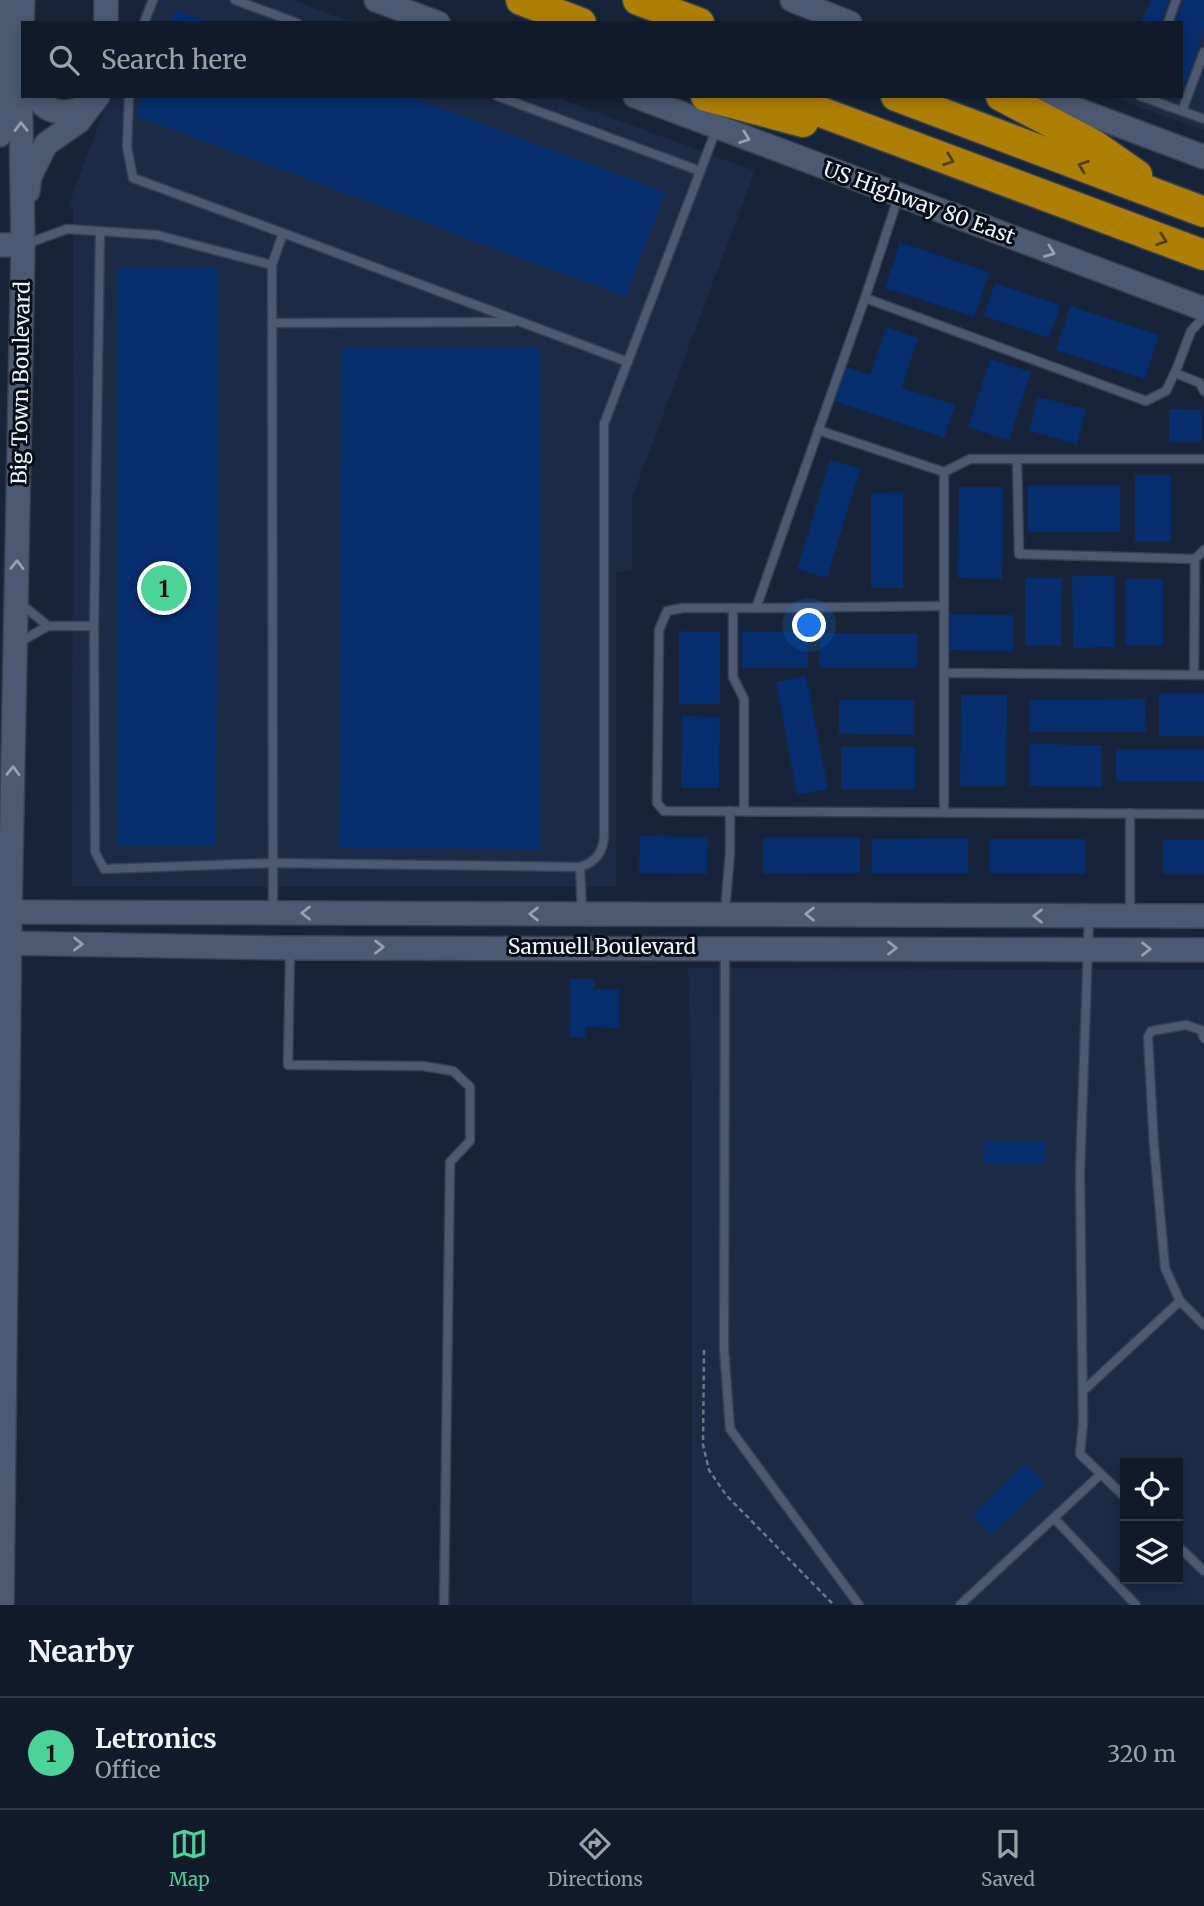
<!DOCTYPE html>
<html lang="en">
<head>
<meta charset="utf-8">
<style>
  body { margin:0; font-family:Merriweather,serif; background:#1e2736; color:#f1f3f6 }
  .controls { position:absolute; right:21px; bottom:21px; display:grid; overflow:hidden; border-radius:0px; box-shadow:0 4px 10px #0003 }
  .controls button { width:63px; height:63px; display:grid; place-items:center; padding:0; border:0; border-bottom:2px solid #303847; background:#101a2a; color:#f1f3f6; font:35px sans-serif }
  .you { position:absolute; left:810px; top:626px; width:24px; height:24px; margin:-18px; border:5px solid #fff; border-radius:50%; background:#1a73e8; box-shadow:0 0 0 10px #1a73e833 }
  .badge { display:grid; place-items:center; width:46px; height:46px; border-radius:50%; background:#4cd39a; color:#111; font-size:23px; font-weight:700 }
  .pin { position:absolute; translate:-50% -50%; border:4px solid #fff; box-shadow:0 2px 7px #0006 }
  .list { margin:0; padding:0; list-style:none }
  h2 { display:flex; justify-content:space-between; align-items:center; height:91px; margin:0; padding:0 28px; font-size:30px }
  h2 small { font-size:23px; font-weight:400; color:#9ca1a8 }
  .list li { display:grid; grid-template-columns:46px 1fr auto; gap:21px; align-items:center; box-sizing:border-box; height:112px; padding:0 28px; border-top:2px solid #303847 }
  .list b { display:block; font-size:26px; white-space:nowrap }
  .list p { margin:0; font-size:23px; white-space:nowrap; color:#9ca1a8 }
  .list em { font-size:23px; font-style:normal; color:#9ca1a8 }
  .icon { flex:none; width:38px; height:38px; fill:none; stroke:currentColor; stroke-width:2; stroke-linecap:round; stroke-linejoin:round }
  .map { position:relative; flex:none; width:1204px; height:1605px; overflow:hidden }
  .search { position:absolute; background:#101a2a; box-shadow:0 4px 10px #0003; left:21px; right:21px; top:21px; height:77px; display:flex; align-items:center; gap:18px; box-sizing:border-box; padding:0 24px; border-radius:0px; color:#9ca1a8; font-size:26px }
  .sheet { height:203px; background:#101a2a }
  nav { display:flex; justify-content:space-around; align-items:center; box-sizing:border-box; height:98px; border-top:2px solid #303847; background:#101a2a; font-size:19px; color:#9ca1a8 }
  nav a { display:grid; justify-items:center; gap:4px }
  nav .on { color:#4cd39a }
  .map>svg:first-child { display:block }
  .built { fill:#1b2b46; fill-rule:evenodd }
  .building { fill:#062d6d }
  .lines { fill:none; stroke-linecap:round; stroke-linejoin:round }
  .service-casing { stroke:#373f50; stroke-width:11 }
  .secondary-casing { stroke:#373f50; stroke-width:26 }
  .motorway-casing { stroke:#373f50; stroke-width:33 }
  .path { stroke:#6c7786; stroke-width:2.5; stroke-dasharray:5 3.5; stroke-linecap:butt }
  .service { stroke:#4b5a72; stroke-width:8 }
  .secondary { stroke:#4b5a72; stroke-width:23 }
  .motorway { stroke:#ad7f04; stroke-width:30 }
  .oneway { stroke:#95a0b1 }
  .oneway2 { stroke:#52400e }
  .labels { text-anchor:middle; stroke-width:6; stroke-linejoin:round; paint-order:stroke }
  .street-label { font-size:21px; fill:#eff5fd; stroke:#070c16 }
</style>
</head>
<body>
<div class="map">
<svg width="1204" height="1605" viewBox="0 0 1204 1605">
  <rect width="100%" height="100%" fill="#162338"/>
  <g class="built">
    <polygon points="145,0 293,0 354,23 137,23"/>
    <polygon points="1150,0 1204,0 1204,130 1111,97 1181,96 1181,23 1141,23"/>
    <polygon points="109,96 553,96 755,171 632,498 632,571 616,572 616,887 72,887 73,209 68,207"/>
    <path d="M 688,968 L 1204,969 L 1204,1605 L 692,1605 L 692,1092 ZM 1125,1463 L 1178,1463 L 1178,1579 L 1125,1579 Z"/>
  </g>
  <g class="building">
    <polygon points="1151,0 1169,0 1160,23 1142,23"/>
    <polygon points="1184,0 1204,0 1204,28 1182,93 1181,23 1176,23"/>
    <polygon points="175,10 208,22 208,23 171,23"/>
    <polygon points="143,96 407,96 665,192 626,297 136,116"/>
    <polygon points="900,242 989,272 974,317 885,288"/>
    <polygon points="118,267 218,267 216,846 117,845"/>
    <polygon points="995,283 1061,305 1049,338 984,316"/>
    <polygon points="1070,306 1159,335 1145,379 1056,350"/>
    <polygon points="886,327 918,338 902,388 955,405 944,438 834,401 846,367 870,375"/>
    <polygon points="341,348 540,348 539,849 340,848"/>
    <polygon points="990,359 1031,372 1009,440 968,427"/>
    <polygon points="1038,397 1086,409 1077,444 1029,431"/>
    <rect x="1169" y="409" width="32" height="33"/>
    <polygon points="830,460 860,469 827,578 797,569"/>
    <rect x="1135" y="475" width="36" height="67"/>
    <rect x="1028" y="486" width="92" height="46"/>
    <polygon points="959,487 1003,487 1002,579 958,578"/>
    <polygon points="903,492 903,588 871,588 871,493"/>
    <polygon points="1072,576 1115,576 1115,647 1073,648"/>
    <polygon points="1025,578 1062,578 1061,646 1025,645"/>
    <rect x="1126" y="579" width="37" height="66"/>
    <polygon points="946,614 1013,615 1013,651 946,650"/>
    <polygon points="679,631 720,632 720,704 679,704"/>
    <rect x="742" y="632" width="66" height="36"/>
    <polygon points="820,633 918,633 917,668 819,668"/>
    <polygon points="806,676 828,789 797,795 776,682"/>
    <rect x="1159" y="694" width="45" height="42"/>
    <polygon points="961,695 1007,695 1006,786 960,786"/>
    <polygon points="1145,699 1146,732 1030,732 1029,700"/>
    <polygon points="839,700 914,700 914,735 839,734"/>
    <polygon points="682,716 720,717 719,788 681,788"/>
    <polygon points="1030,744 1102,745 1102,787 1029,786"/>
    <rect x="841" y="747" width="74" height="42"/>
    <rect x="1116" y="749" width="88" height="32"/>
    <polygon points="640,836 708,837 707,874 639,873"/>
    <polygon points="763,838 860,838 860,873 763,874"/>
    <polygon points="968,838 968,873 872,873 872,839"/>
    <polygon points="990,839 1085,839 1085,874 990,873"/>
    <rect x="1163" y="840" width="41" height="34"/>
    <polygon points="570,979 594,979 594,990 619,990 619,1028 585,1027 585,1037 570,1037"/>
    <rect x="984" y="1141" width="62" height="23"/>
    <polygon points="1025,1463 1045,1483 991,1535 972,1515"/>
  </g>
  <g class="lines">
    <g class="service-casing">
      <g id="service">
        <polyline points="235,0 297,23"/>
        <polyline points="144,23 153,0"/>
        <polyline points="1168,23 1176,0"/>
        <polyline points="129,96 127,147 133,178 283,233"/>
        <polyline points="497,96 700,171"/>
        <polyline points="1140,96 1204,119"/>
        <polyline points="1182,111 1204,52"/>
        <polyline points="26,244 67,229 157,235 272,265 273,910"/>
        <polyline points="272,265 283,233 628,362"/>
        <polyline points="865,298 898,198"/>
        <polyline points="1204,317 1191,331 1177,368 1166,391 1146,401 865,298 756,608 683,608 667,611 659,630 657,803 664,811 1204,814"/>
        <polyline points="272,323 514,322"/>
        <polyline points="1175,373 1200,383 1204,391"/>
        <polyline points="818,430 944,472 944,673 1204,675"/>
        <polyline points="1017,459 1019,554 1195,559 1204,550"/>
        <polyline points="944,472 970,459 1204,459"/>
        <polyline points="733,608 733,677 744,699 744,811"/>
        <polyline points="756,608 944,606"/>
        <polyline points="48,626 94,626 100,232"/>
        <path d="M 94,626 L 95,852 L 104,869 L 273,863 L 580,867 C 596,862 604,852 604,834 L 604,424 L 716,130"/>
        <polyline points="18,643 48,626 20,603"/>
        <polyline points="944,673 944,812"/>
        <polyline points="1194,675 1195,559"/>
        <polyline points="1130,813 1130,915"/>
        <polyline points="580,867 582,913"/>
        <polyline points="725,911 730,853 730,811"/>
        <polyline points="1089,917 1080,1173 1083,1423 1080,1454 1125,1497"/>
        <polyline points="725,950 724,1348 730,1429 859,1605"/>
        <polyline points="290,951 288,1065 423,1066 453,1071 470,1087 470,1141 450,1162 444,1605"/>
        <polyline points="1180,1301 1165,1268 1154,1146 1148,1037 1151,1031 1186,1025 1201,1030 1204,1038"/>
        <polyline points="1083,1391 1180,1301 1204,1325"/>
        <polyline points="1054,1518 1136,1605"/>
        <polyline points="1178,1546 1204,1571"/>
        <polyline points="960,1605 1101,1474"/>
      </g>
    </g>
    <g class="secondary-casing">
      <g id="secondary">
        <polyline points="106,0 106,23"/>
        <polyline points="376,0 438,23"/>
        <polyline points="792,0 850,23"/>
        <path d="M 36,96 C 48,117 73,115 90,103"/>
        <polyline points="635,96 1204,309"/>
        <polyline points="1041,96 1204,157"/>
        <polyline points="0,135 4,0"/>
        <polyline points="28,191 30,176 46,144 79,121 98,96"/>
        <polyline points="0,245 23,245"/>
        <polyline points="0,912 1204,916"/>
        <polyline points="0,943 290,948 1204,950"/>
        <polyline points="2,1605 10,912 23,245 20,68 23,0"/>
      </g>
    </g>
    <g class="motorway-casing">
      <g id="motorway">
        <polyline points="521,0 581,23"/>
        <polyline points="638,0 699,23"/>
        <polyline points="706,96 803,122"/>
        <polyline points="778,96 1204,255"/>
        <polyline points="896,96 1204,212"/>
        <polyline points="1001,96 1094,145 1137,175"/>
      </g>
    </g>
    <polyline class="path" points="704,1350 703,1445 709,1470 726,1495 834,1605"/>
    <use href="#service" class="service"/>
    <use href="#secondary" class="secondary"/>
    <use href="#motorway" class="motorway"/>
  </g>
  <defs><path id="oneway-chevron" d="M-2-3.5L2.5 0L-2 3.5" fill="none" stroke-width="1.6" stroke-linecap="round" stroke-linejoin="round" transform="scale(1.75)"/></defs>
  <g class="oneway">
    <use href="#oneway-chevron" transform="translate(21 127) rotate(-91)"/>
    <use href="#oneway-chevron" transform="translate(745 138) rotate(20)"/>
    <use href="#oneway-chevron" transform="translate(1050 252) rotate(21)"/>
    <use href="#oneway-chevron" transform="translate(17 565) rotate(-89)"/>
    <use href="#oneway-chevron" transform="translate(13 771) rotate(-89)"/>
    <use href="#oneway-chevron" transform="translate(306 913) rotate(-180)"/>
    <use href="#oneway-chevron" transform="translate(534 914) rotate(-180)"/>
    <use href="#oneway-chevron" transform="translate(810 914) rotate(-180)"/>
    <use href="#oneway-chevron" transform="translate(1038 916) rotate(-180)"/>
    <use href="#oneway-chevron" transform="translate(78 944) rotate(1)"/>
    <use href="#oneway-chevron" transform="translate(379 947)"/>
    <use href="#oneway-chevron" transform="translate(892 948)"/>
    <use href="#oneway-chevron" transform="translate(1146 949)"/>
  </g>
  <g class="oneway2">
    <use href="#oneway-chevron" transform="translate(949 160) rotate(20)"/>
    <use href="#oneway-chevron" transform="translate(1083 166) rotate(-160)"/>
    <use href="#oneway-chevron" transform="translate(1162 240) rotate(20)"/>
  </g>
  <g class="labels">
    <g class="street-label">
      <text transform="translate(919 203) rotate(20)" y="7">US Highway 80 East</text>
      <text transform="translate(21 383) rotate(-89)" y="7">Big Town Boulevard</text>
      <text x="602" y="954">Samuell Boulevard</text>
    </g>
  </g>
</svg>
<div class="controls">
<button><svg class="icon" aria-label="locate" viewBox="0 0 24 24"><circle cx="12" cy="12" r="6"/><path d="M12 2v4M12 18v4M2 12h4M18 12h4"/></svg></button>
<button><svg class="icon" aria-label="layers" viewBox="0 0 24 24"><path d="M12 4l9 5-9 5-9-5zM3 14l9 5 9-5"/></svg></button>
</div>
<div class="you"></div>
<div class="pin badge" style="left:164px;top:588px">1</div>
<div class="search"><svg class="icon" aria-label="search" viewBox="0 0 24 24"><circle cx="10" cy="10" r="6"/><path d="M15 15l6 6"/></svg>Search here</div>
</div>
<section class="sheet">
<h2>Nearby<small></small></h2>
<ul class="list">
<li><span class="badge">1</span><div><b>Letronics</b><p>Office</p></div><em>320 m</em></li>
</ul>
</section>
<nav>
<a class="on"><svg class="icon" aria-label="map" viewBox="0 0 24 24"><path d="M3 6l6-2 6 2 6-2v14l-6 2-6-2-6 2zM9 4v14M15 6v14"/></svg>Map</a>
<a><svg class="icon" aria-label="directions" viewBox="0 0 24 24"><path d="M12 3l9 9-9 9-9-9zM9 14v-3h6M13 9l2 2-2 2"/></svg>Directions</a>
<a><svg class="icon" aria-label="saved" viewBox="0 0 24 24"><path d="M7 4h10v16l-5-4-5 4z"/></svg>Saved</a>
</nav>
</body>
</html>
